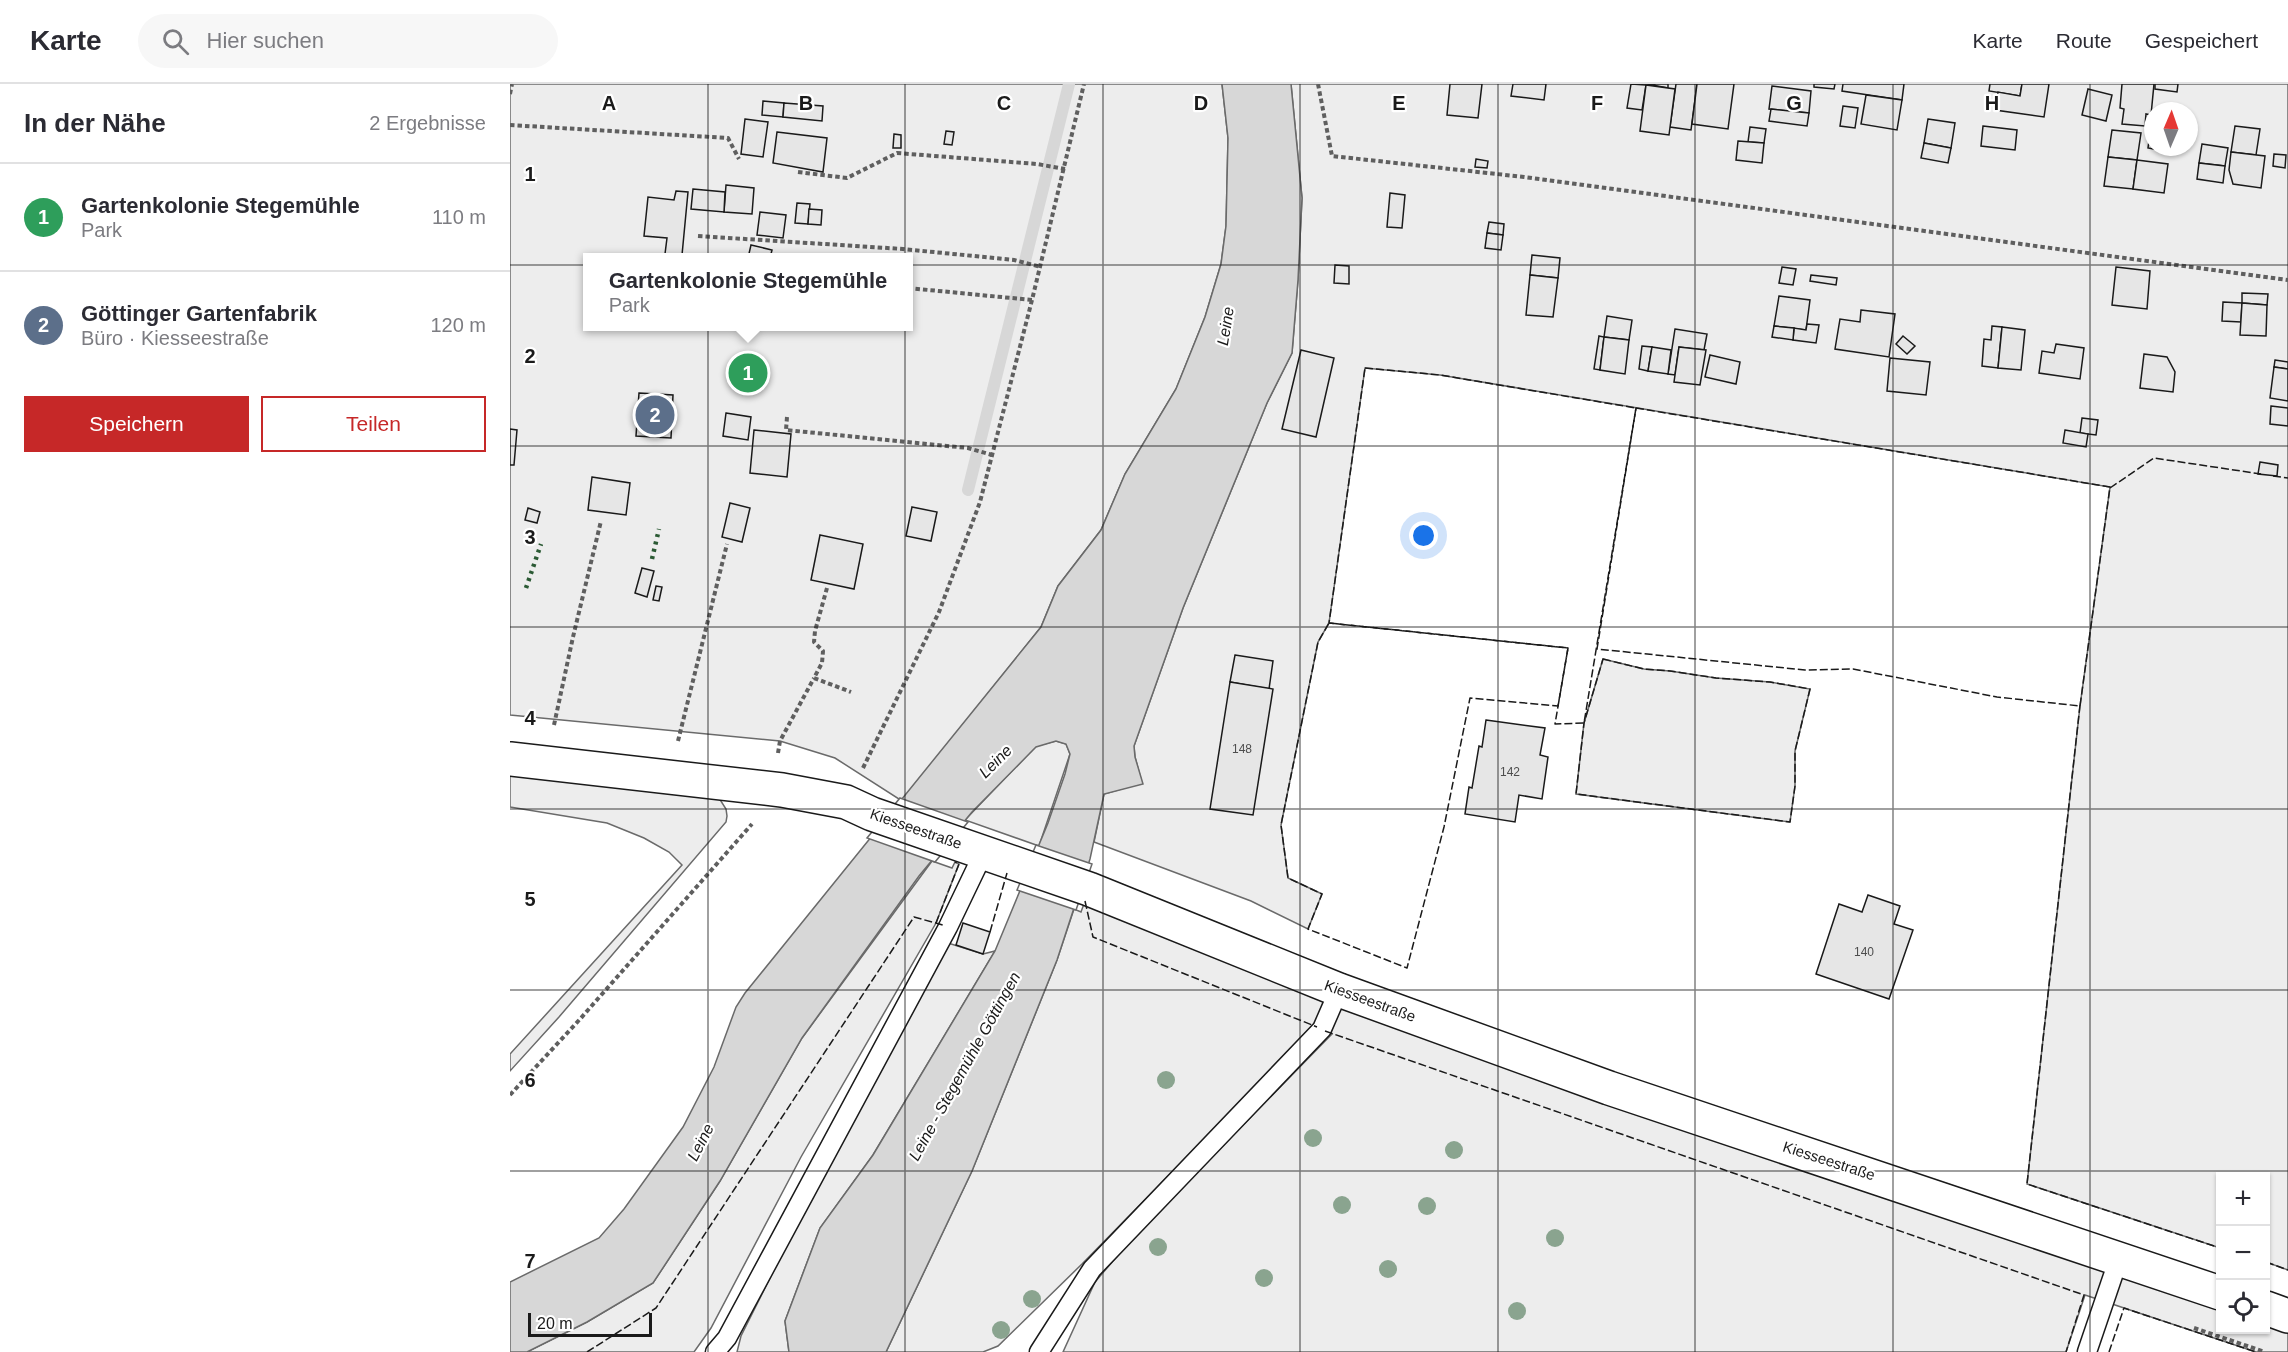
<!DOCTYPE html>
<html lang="de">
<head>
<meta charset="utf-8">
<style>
  body { margin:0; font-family:Arial,sans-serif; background:#f7f7f7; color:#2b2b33 }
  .controls { position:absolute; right:18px; bottom:18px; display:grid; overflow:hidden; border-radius:0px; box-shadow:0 2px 4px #0004 }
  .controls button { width:54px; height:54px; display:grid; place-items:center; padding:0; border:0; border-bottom:2px solid #e1e1e2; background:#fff; color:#2b2b33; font:30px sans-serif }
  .compass { position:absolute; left:1634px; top:18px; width:54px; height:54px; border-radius:50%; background:#fff; box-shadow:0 2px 4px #0004; rotate:2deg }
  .scale { position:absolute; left:18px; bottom:15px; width:124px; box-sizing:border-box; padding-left:6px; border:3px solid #1a1a1a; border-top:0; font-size:16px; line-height:21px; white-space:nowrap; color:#1a1a1a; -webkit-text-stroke:4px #fff; paint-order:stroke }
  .you { position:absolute; left:914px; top:452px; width:21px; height:21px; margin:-15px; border:4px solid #fff; border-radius:50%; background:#1a73e8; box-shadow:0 0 0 9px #1a73e833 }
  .badge { display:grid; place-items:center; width:39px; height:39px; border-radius:50%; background:#c62828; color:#fff; font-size:20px; font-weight:700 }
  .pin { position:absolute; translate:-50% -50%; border:3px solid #fff; box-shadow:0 2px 6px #0006 }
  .popup { position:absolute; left:73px; top:169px; width:330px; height:78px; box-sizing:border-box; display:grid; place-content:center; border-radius:0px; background:#fff; filter:drop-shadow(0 2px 4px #0005); font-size:20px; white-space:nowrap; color:#7c7c81 }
  .popup b { font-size:22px; color:#2b2b33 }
  .popup::after { content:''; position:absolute; left:50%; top:100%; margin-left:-12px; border:12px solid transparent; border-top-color:#fff }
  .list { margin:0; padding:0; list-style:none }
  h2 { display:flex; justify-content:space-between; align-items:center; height:78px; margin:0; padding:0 24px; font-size:26px }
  h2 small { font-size:20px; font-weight:400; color:#7c7c81 }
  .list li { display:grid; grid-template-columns:39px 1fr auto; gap:18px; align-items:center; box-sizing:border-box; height:108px; padding:0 24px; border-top:2px solid #e1e1e2 }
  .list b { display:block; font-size:22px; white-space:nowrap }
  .list p { margin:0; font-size:20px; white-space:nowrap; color:#7c7c81 }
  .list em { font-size:20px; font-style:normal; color:#7c7c81 }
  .actions { display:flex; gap:12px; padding:18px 24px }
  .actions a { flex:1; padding:14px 0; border:2px solid #c62828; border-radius:0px; text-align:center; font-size:21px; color:#c62828 }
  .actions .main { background:#c62828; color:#fff }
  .icon { flex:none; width:33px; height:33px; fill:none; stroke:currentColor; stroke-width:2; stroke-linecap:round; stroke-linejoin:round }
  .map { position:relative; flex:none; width:1778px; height:1268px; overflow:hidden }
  header { display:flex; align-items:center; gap:36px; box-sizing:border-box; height:84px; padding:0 30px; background:#fff; border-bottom:2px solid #e1e1e2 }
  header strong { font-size:28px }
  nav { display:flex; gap:33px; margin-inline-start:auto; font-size:21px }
  .search { width:420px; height:54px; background:#f7f7f7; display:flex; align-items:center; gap:15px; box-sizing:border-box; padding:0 21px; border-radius:33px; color:#7c7c81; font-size:22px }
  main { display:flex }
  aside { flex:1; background:#fff }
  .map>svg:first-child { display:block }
  .built { fill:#ededed; stroke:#6a6a6a; stroke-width:1.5; fill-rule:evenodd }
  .water { fill:#d7d7d7; stroke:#6a6a6a; stroke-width:1.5 }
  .pier { fill:#fff; stroke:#6a6a6a; stroke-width:1.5 }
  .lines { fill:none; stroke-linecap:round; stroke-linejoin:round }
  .stream { stroke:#d7d7d7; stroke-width:12 }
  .building { fill:#e6e6e6; stroke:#1a1a1a; stroke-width:1.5 }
  .service-casing { stroke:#1a1a1a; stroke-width:21 }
  .minor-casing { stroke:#1a1a1a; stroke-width:36 }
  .path { stroke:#5f5f5f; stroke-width:4; stroke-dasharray:4.5 3; stroke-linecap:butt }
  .service { stroke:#fff; stroke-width:18 }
  .minor { stroke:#fff; stroke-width:33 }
  .hedge { stroke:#2b5a34; stroke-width:4.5; stroke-dasharray:3 4.5; stroke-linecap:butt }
  .fence { stroke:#1a1a1a; stroke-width:1.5; stroke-dasharray:8 3; stroke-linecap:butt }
  .tree { fill:#8aa48f }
  .grid { fill:none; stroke:#1a1a1a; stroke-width:1.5; stroke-opacity:0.55 }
  .labels { text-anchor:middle; stroke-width:4.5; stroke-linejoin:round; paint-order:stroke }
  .number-label { font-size:12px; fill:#4d4d4d }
  .street-label { font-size:15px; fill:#1a1a1a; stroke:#fff }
  .water-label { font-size:16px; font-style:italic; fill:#1a1a1a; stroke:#fff }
  .grid-label { font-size:20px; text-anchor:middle; font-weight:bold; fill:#1a1a1a; stroke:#fff; stroke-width:4.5; stroke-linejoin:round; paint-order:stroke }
</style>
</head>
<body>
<header>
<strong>Karte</strong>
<div class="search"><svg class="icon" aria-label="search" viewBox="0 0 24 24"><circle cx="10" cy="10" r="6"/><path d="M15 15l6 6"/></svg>Hier suchen</div>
<nav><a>Karte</a><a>Route</a><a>Gespeichert</a></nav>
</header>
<main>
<aside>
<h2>In der Nähe<small>2 Ergebnisse</small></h2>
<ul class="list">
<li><span class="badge" style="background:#2e9e5b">1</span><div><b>Gartenkolonie Stegemühle</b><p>Park</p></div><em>110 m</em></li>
<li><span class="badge" style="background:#5c6f8a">2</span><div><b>Göttinger Gartenfabrik</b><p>Büro · Kiesseestraße</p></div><em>120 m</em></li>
</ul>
<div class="actions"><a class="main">Speichern</a><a>Teilen</a></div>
</aside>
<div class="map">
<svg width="1778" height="1268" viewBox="0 0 1778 1268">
  <rect width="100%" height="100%" fill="#fff"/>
  <g class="built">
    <path d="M 0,0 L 712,0 L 718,54 L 716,142 L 711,180 L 695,233 L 666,305 L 615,390 L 591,446 L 548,502 L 531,543 L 392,717 L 325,674 L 270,657 L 0,631 ZM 77,174 L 398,174 L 398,242 L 77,242 Z"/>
    <path d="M 781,0 L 1778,0 L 1778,1186 L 1756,1178 L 1756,1092 L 1710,1092 L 1710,1164 L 1517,1100 L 1570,622 L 1600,403 L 930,291 L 855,284 L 819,539 L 808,558 L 771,741 L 778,794 L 812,810 L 798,845 L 741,817 L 584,758 L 594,710 L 632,699 L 625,673 L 624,662 L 673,524 L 757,319 L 782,269 L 788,196 L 792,114 ZM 1643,27 L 1679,27 L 1679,63 L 1643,63 Z"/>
    <polygon points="1093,575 1134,585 1160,587 1206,594 1260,598 1300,605 1285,667 1285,702 1280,738 1066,710 1074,639"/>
    <polygon points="546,657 556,660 560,670 529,762 455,736 526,662"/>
    <polygon points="0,688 209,714 216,725 217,732 216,738 49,933 0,987 0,970 172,781 159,768 134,754 97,739 0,723"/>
    <polygon points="422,777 442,784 445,778 449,780 426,839 291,1073 201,1244 184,1268 17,1268 77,1238 143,1199 210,1097 292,954"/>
    <polygon points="575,817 1710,1221 1710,1246 1756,1246 1756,1236 1778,1244 1778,1268 1746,1268 1575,1211 1556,1268 553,1268 585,1198 621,1156 822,950 805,942 572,1180 488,1262 473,1268 376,1268 462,1087 547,876 564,825 571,828"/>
    <polygon points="438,859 473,870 485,867 363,1071 310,1144 275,1237 279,1268 227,1268 231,1252 287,1140"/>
  </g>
  <polygon class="water" points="712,0 781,0 792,114 788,196 782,269 757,319 673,524 624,662 625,673 633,700 594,710 580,775 547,876 462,1087 376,1268 279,1268 275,1237 310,1144 363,1071 485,867 538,739 555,690 560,670 556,660 546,657 526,663 462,728 409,792 292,954 210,1097 143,1199 77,1238 17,1268 0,1268 0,1198 89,1154 114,1125 173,1043 204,983 226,923 235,909 531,543 548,502 591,446 615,390 666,305 695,233 711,180 716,142 718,54"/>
  <g class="pier">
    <polygon points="390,714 458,738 425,778 357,754"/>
    <polygon points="526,761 582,780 566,826 507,806"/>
  </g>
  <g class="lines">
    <polyline class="stream" points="458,406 559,0"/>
  </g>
  <g class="building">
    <polygon points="940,0 972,0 968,34 937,31"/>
    <polygon points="1003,0 1036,0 1034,16 1001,12"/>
    <polygon points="1121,0 1136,1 1132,26 1117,24"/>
    <polygon points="1137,0 1158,0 1158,4"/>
    <polygon points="1166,0 1187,0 1181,46 1160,43"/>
    <polygon points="1187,0 1224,0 1218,45 1182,40"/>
    <polygon points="1304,0 1325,0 1324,5 1304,3"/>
    <polygon points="1333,0 1394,0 1392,16 1332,7"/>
    <polygon points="1480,0 1512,0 1510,12 1479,7"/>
    <polygon points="1512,0 1539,0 1534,33 1485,26 1488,8 1510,12"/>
    <polygon points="1612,0 1644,0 1641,31 1636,30 1635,42 1612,40 1614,25 1610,24"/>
    <polygon points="1645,0 1668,0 1667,8 1645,5"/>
    <polygon points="1136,1 1165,5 1159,51 1130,47"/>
    <polygon points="1262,2 1301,7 1299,29 1259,25"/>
    <polygon points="1578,5 1602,11 1596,37 1572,31"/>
    <polygon points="1356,11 1392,16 1387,46 1351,40"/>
    <polygon points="253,17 274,19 273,33 252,31"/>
    <polygon points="274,19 313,22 312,37 273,33"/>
    <polygon points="1333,22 1348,24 1345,44 1330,42"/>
    <polygon points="1261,25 1299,29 1297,42 1259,37"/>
    <polygon points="235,35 258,38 253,73 231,70"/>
    <polygon points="1418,35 1445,39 1441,64 1414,59"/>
    <polygon points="1473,42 1507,46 1505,66 1471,62"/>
    <polygon points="1725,42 1750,45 1746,71 1721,68"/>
    <polygon points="1240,43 1256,45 1254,59 1238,58"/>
    <polygon points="1602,46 1631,49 1627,76 1598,73"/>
    <polygon points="436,47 444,48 442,61 434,60"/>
    <polygon points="267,48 317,54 313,88 263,79"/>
    <polygon points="384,50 391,51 391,64 383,64"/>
    <polygon points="1640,50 1643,50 1643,63 1660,63 1659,68 1638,64"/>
    <polygon points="1228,57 1254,59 1252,79 1226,76"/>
    <polygon points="1414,59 1441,64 1438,79 1411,74"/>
    <polygon points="1692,60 1718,64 1715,82 1689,79"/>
    <polygon points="1721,68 1755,72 1751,104 1723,100 1719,86"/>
    <polygon points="1764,70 1776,71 1775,84 1763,82"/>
    <polygon points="1598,73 1627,76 1623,105 1594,102"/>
    <polygon points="966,75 978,77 977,84 965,83"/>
    <polygon points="1627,76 1658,80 1654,109 1623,105"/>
    <polygon points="1689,79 1715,82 1713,99 1687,95"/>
    <polygon points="216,101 244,104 242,130 214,128"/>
    <polygon points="183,105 215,108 214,128 181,125"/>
    <polygon points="166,107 178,108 172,171 155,170 157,154 134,152 138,113 164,116"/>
    <polygon points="880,109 895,111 892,144 877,143"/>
    <polygon points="287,119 300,120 298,140 285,139"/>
    <polygon points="299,125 312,126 311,141 298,140"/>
    <polygon points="250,128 276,131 273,154 247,151"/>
    <polygon points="979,138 994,140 993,151 977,149"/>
    <polygon points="977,149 993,151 991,166 975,164"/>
    <polygon points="241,161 262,166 260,174 238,174"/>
    <polygon points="1022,171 1050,174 1048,194 1020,191"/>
    <polygon points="825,181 839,182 839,200 824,199"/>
    <polygon points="1272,183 1286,185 1283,201 1269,199"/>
    <polygon points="1606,183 1640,187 1637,225 1602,221"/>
    <polygon points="1020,191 1048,194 1043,233 1016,231"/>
    <polygon points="1301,191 1327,194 1326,201 1300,197"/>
    <polygon points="1732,209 1758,210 1757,221 1732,219"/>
    <polygon points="1269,212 1300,216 1296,246 1264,242"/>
    <polygon points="1713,218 1732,219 1731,238 1712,237"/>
    <polygon points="1732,219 1757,221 1756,252 1730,251"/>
    <polygon points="1351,226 1385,230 1379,273 1325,265 1330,235 1350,238"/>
    <polygon points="1097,232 1122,236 1119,256 1094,253"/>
    <polygon points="1297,240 1309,241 1306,259 1283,256 1284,244 1296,246"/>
    <polygon points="1264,242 1284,244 1283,256 1262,253"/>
    <polygon points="1482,242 1492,243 1488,284 1472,282 1474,255 1481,256"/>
    <polygon points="1492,243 1515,246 1511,286 1488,284"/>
    <polygon points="1165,245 1197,250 1194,266 1169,263 1165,291 1158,290"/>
    <polygon points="1089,252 1094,253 1090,286 1084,285"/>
    <polygon points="1393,252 1405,262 1397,270 1386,260"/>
    <polygon points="1094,253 1119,256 1115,290 1090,286"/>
    <polygon points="1546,260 1574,264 1570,295 1529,289 1532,267 1544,269"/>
    <polygon points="1132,262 1142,263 1138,287 1129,285"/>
    <polygon points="1142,263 1161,266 1158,290 1138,287"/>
    <polygon points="1169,263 1196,266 1190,301 1164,298"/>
    <polygon points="791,266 824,274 806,353 772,345"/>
    <polygon points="1634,270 1657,273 1665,288 1663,308 1630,304"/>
    <polygon points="1200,271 1230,278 1226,300 1195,293"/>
    <polygon points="1380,274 1420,278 1416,311 1377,307"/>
    <polygon points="1765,276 1778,278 1778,285 1764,283"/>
    <polygon points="1764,283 1778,285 1778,317 1760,314"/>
    <polygon points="129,309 163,311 161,354 126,352"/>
    <polygon points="1761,322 1778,324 1778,342 1760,340"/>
    <polygon points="216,329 241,333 238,356 213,352"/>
    <polygon points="1572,334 1588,336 1586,351 1570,349"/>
    <polygon points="0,345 7,346 4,381 0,381"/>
    <polygon points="244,346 281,350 277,393 240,389"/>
    <polygon points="1555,346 1578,350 1576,363 1553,359"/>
    <polygon points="1750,378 1768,381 1767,392 1748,390"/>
    <polygon points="82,393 120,399 116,431 78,426"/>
    <polygon points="220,419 240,424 232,458 212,453"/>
    <polygon points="402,423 427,428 421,457 396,452"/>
    <polygon points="18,424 30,428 27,439 15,436"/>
    <polygon points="310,451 353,460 344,505 301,496"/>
    <polygon points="132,484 144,487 137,513 125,509"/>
    <polygon points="146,502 152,503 149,517 143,516"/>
    <polygon points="725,571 763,577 759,605 720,598"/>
    <polygon points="720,598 763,605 743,731 700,725"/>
    <polygon points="976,636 1035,644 1030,671 1038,673 1032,715 1009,711 1005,738 955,730 959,703 962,704 969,662 972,663"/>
    <polygon points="1358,811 1390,822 1384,840 1403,846 1379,915 1306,890 1329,820 1352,828"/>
    <polygon points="453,839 480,848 473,870 446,861"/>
  </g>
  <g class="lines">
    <g class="service-casing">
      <g id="service">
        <polyline points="205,1268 217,1254 438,843 474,768"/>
        <polyline points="529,1268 582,1185 812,945 829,906"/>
        <polyline points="1577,1268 1609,1174"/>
      </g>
    </g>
    <g class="minor-casing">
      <g id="minor">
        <polyline points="0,675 272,706 336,718 362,730 579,805 829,906 1099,1004 1710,1209"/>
        <polyline points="1756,1224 1778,1232"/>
      </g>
    </g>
    <g class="path">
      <polyline points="808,0 822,72 1014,93 1778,196"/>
      <polyline points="0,10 2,0"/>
      <polyline points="0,41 218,54 229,75"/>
      <polyline points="288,88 337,94 387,69 527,80 555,85"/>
      <polyline points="188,152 393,165 504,176 531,183"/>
      <polyline points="398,204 522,216"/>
      <polyline points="277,333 276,346 458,364 482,371"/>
      <polyline points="317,504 305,547 304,558 313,567 312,579 304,594 341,608"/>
      <polyline points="44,641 63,553 91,437"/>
      <polyline points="168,657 217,460"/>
      <polyline points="268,669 270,657 304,594"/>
      <polyline points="353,684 429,528 470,418 522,216 574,0"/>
      <polyline points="0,1011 71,934 242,740"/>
      <polyline points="1684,1244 1755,1268"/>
    </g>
    <use href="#service" class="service"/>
    <use href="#minor" class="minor"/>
    <g class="hedge">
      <polyline points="142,475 149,445"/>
      <polyline points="16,504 31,460"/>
    </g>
    <g class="fence">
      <polygon points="855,284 930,291 1126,324 1074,639 1045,640 1058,564 819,539"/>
      <polygon points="1126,324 1600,403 1570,622 1487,613 1343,585 1295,586 1087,565"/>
      <polyline points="1763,392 1778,394"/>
      <polyline points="1600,404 1644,374 1751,390"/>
      <polygon points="819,539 1058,564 1048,622 960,614 934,743 897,884 798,845 812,810 778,794 771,741 808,558"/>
      <polygon points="1093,575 1134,585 1160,587 1206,594 1260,598 1300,605 1285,667 1285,702 1280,738 1066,710 1074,639"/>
      <polyline points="1570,621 1517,1100 1710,1164"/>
      <polyline points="575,817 583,853 807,943"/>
      <polyline points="426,839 449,780 445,778"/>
      <polyline points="480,848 497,789"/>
      <polyline points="815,947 1574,1211 1556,1268"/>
      <polyline points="1756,1178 1778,1186"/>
      <polyline points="77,1268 146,1224 404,833 433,841"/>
      <polyline points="1599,1268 1614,1224 1746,1268"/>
    </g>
  </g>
  <g class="tree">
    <circle cx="656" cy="996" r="9"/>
    <circle cx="803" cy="1054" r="9"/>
    <circle cx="944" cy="1066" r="9"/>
    <circle cx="832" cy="1121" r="9"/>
    <circle cx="917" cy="1122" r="9"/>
    <circle cx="1045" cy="1154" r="9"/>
    <circle cx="648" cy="1163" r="9"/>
    <circle cx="878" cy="1185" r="9"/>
    <circle cx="754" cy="1194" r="9"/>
    <circle cx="522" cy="1215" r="9"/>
    <circle cx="1007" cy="1227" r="9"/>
    <circle cx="491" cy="1246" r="9"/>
  </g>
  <path class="grid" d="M 198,0 L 198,1268M 395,0 L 395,1268M 593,0 L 593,1268M 790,0 L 790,1268M 988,0 L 988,1268M 1185,0 L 1185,1268M 1383,0 L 1383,1268M 1580,0 L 1580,1268M 0,181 L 1778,181M 0,362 L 1778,362M 0,543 L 1778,543M 0,725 L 1778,725M 0,906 L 1778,906M 0,1087 L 1778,1087"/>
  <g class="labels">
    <g class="number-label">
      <text x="732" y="669">148</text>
      <text x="1000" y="692">142</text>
      <text x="1354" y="872">140</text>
    </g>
    <g class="street-label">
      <text transform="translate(406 745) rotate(19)" y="5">Kiesseestraße</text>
      <text transform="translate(860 917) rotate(20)" y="5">Kiesseestraße</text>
      <text transform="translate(1319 1077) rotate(18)" y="5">Kiesseestraße</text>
    </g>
    <g class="water-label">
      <text transform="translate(715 242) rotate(-81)" y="6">Leine</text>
      <text transform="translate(485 677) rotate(-45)" y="6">Leine</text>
      <text transform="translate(454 982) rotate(-61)" y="6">Leine - Stegemühle Göttingen</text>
      <text transform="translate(190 1058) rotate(-63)" y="6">Leine</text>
    </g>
  </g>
  <g class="grid-label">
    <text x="99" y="26">A</text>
    <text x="296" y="26">B</text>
    <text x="494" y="26">C</text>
    <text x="691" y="26">D</text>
    <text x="889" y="26">E</text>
    <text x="1087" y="26">F</text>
    <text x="1284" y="26">G</text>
    <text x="1482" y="26">H</text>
    <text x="20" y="97">1</text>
    <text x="20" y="279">2</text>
    <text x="20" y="460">3</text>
    <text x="20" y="641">4</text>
    <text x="20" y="822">5</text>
    <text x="20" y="1003">6</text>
    <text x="20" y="1184">7</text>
  </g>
</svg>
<div class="controls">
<button>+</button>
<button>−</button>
<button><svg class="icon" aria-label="locate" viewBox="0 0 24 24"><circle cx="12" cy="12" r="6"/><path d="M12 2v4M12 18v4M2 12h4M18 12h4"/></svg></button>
</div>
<svg class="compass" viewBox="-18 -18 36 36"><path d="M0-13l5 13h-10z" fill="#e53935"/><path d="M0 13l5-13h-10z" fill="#7c7c81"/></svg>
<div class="scale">20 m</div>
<div class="you"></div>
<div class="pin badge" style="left:238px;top:289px;background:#2e9e5b">1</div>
<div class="popup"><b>Gartenkolonie Stegemühle</b>Park</div>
<div class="pin badge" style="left:145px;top:331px;background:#5c6f8a">2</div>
</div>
</main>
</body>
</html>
